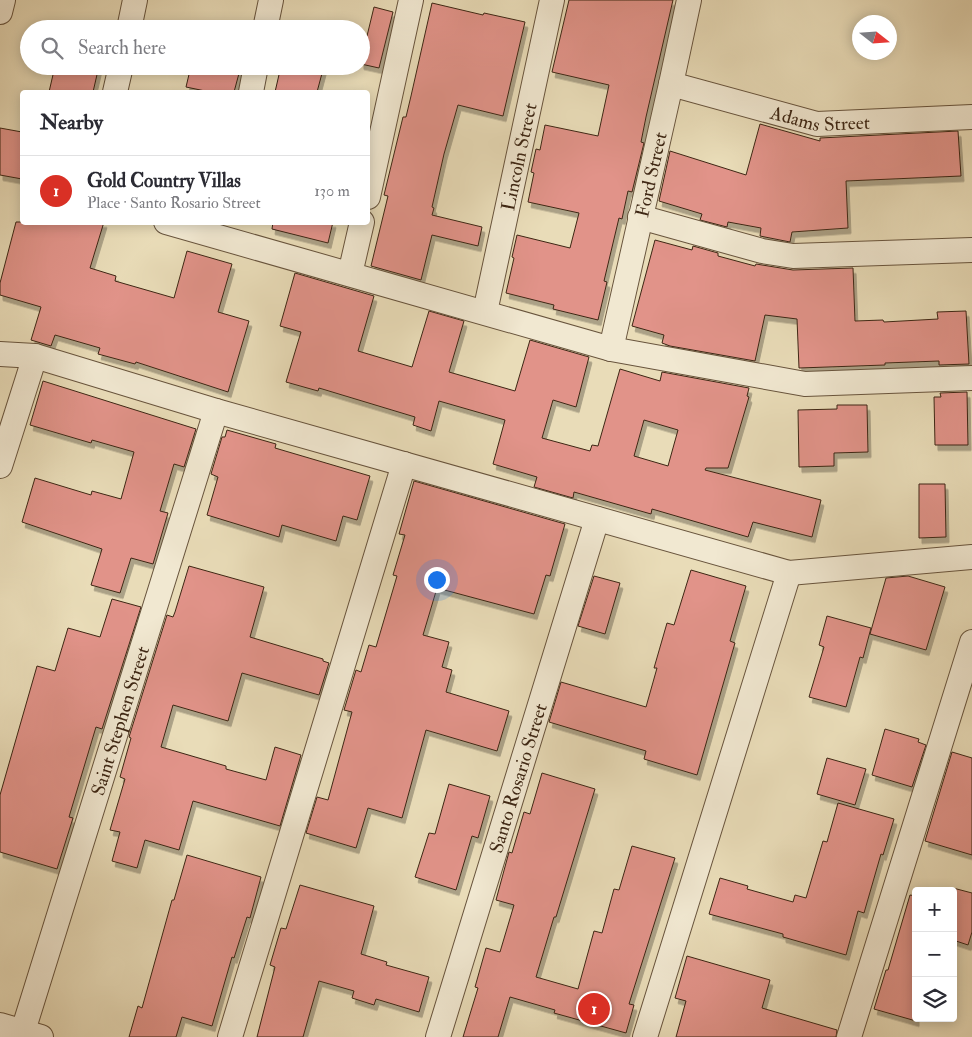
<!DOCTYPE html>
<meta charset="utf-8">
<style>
:root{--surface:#fff;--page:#f7f7f7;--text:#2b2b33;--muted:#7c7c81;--line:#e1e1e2;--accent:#d93025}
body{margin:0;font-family:"IM FELL Double Pica",serif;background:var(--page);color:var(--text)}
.controls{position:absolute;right:15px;bottom:15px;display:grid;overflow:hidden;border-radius:5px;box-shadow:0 2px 12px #0003}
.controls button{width:45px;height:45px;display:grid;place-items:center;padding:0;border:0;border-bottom:1px solid var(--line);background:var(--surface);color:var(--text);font:25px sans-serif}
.compass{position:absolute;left:852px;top:15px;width:45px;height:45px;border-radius:50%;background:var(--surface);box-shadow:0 2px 12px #0003;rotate:107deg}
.you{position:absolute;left:436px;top:579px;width:18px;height:18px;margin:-12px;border:4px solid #fff;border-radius:50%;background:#1a73e8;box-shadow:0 0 0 8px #1a73e833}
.badge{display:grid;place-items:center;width:32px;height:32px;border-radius:50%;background:var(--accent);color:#fff;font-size:16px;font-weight:700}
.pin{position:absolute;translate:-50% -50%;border:2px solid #fff;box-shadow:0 1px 5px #0006}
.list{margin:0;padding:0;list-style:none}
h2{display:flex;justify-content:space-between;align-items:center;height:65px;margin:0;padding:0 20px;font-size:21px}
h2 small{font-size:16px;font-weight:400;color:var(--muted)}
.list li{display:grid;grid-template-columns:32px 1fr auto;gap:15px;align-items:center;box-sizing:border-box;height:70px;padding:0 20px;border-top:1px solid var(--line)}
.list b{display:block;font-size:19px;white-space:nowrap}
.list p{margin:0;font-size:16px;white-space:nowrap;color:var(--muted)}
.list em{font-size:16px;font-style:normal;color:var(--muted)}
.icon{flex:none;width:28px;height:28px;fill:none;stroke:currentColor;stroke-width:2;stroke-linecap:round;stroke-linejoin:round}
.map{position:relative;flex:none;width:972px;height:1037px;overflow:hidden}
.search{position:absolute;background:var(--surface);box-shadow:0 2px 12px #0003;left:20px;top:20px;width:350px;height:55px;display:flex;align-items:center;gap:12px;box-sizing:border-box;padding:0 18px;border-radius:28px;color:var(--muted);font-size:19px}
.panel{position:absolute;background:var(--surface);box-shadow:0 2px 12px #0003;left:20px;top:90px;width:350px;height:135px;border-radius:5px}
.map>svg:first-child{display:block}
.building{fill:#e19389;stroke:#3d2614;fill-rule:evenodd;filter:url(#shadow)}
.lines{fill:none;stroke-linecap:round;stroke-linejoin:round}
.minor-casing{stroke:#68543d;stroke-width:26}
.minor{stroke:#f1e8d1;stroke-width:24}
.labels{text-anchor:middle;stroke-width:4;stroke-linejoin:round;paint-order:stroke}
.street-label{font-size:19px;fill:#3d2614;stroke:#f1e8d1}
</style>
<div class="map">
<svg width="972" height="1037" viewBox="0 0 972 1037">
<defs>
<filter id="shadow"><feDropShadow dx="3" dy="5.5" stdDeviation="0" flood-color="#0004"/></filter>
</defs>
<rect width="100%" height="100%" fill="#e9dcb8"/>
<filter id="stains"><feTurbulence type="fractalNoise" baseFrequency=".004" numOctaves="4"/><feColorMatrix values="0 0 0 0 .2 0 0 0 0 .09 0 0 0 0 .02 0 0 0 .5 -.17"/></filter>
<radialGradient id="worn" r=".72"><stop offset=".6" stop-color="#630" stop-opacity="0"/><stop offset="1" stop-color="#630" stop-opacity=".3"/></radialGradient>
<g class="building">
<polygon points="569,0 673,0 646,117 641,142 644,143 632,192 628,191 622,219 619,218 604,281 607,282 598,320 553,309 554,305 506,293 514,258 512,257 517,235 570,248 579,213 528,202 534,173 531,172 536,149 540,150 545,125 598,136 609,85 552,72"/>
<polygon points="432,3 483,15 484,13 525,22 503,116 458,105 444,154 432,207 434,208 432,215 482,227 478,246 432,235 421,280 371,266 388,196 384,195 403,117 406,117 411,96"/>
<polygon points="374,7 393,12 379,68 361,64 361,35 367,36"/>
<polygon points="55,66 99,66 93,92 49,92"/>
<polygon points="191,66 241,66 234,92 210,92 186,87"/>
<polygon points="281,66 324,66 317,92 275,92"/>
<polygon points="760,124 820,141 820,138 958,131 961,176 846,181 848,228 792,232 790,242 760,236 761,228 728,222 727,227 700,220 702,214 659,201 670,151 746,175"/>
<polygon points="0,128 22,132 22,179 0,175"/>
<polygon points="16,222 104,222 90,268 116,276 115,281 174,298 187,251 232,264 218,312 249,321 228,392 136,362 135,364 98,354 100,348 55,335 51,346 31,340 41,307 0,295 0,283"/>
<polygon points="273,222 333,222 328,243 272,229"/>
<polygon points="655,240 692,250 693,246 718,253 718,256 755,266 756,264 793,270 853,268 855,321 883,320 884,322 938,319 937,312 966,311 969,364 939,365 939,361 885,363 885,365 799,368 797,319 765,315 755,361 670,346 662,343 664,335 632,326"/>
<path d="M295,273L374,296L358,351L412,367L429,311L464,321L449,372L515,391L530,340L589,357L576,407L553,400L542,438L590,451L592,445L598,446L620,369L660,381L662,372L749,388L747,396L749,397L728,468H706L705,470L821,500L812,537L753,522L748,537L652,509L651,514L574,492L573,498L534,487L537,477L493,464L505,420L439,401L431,431L413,425L415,417L319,388L318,391L286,382L301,332L280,326ZM644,420L678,430L668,466L634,456Z"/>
<polygon points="43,381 196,429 184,467 174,464 160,511 168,513 153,564 131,558 120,593 91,585 102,549 22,522 35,478 91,495 92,491 121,499 134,452 92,440 91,443 30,425"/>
<polygon points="967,392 968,445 935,445 934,397 941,397 940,393"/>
<polygon points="837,405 867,405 868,452 834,453 834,466 799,467 798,410 837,409"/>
<polygon points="227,430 276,444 275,448 370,476 357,520 343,516 336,541 282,525 279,537 207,515 218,477 211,474 222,437 225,437"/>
<polygon points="414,481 565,524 550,576 546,575 534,614 437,588 423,635 449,642 442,667 452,670 446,692 509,711 497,751 426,730 402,818 368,808 356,848 306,833 317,797 328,800 352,712 344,710 356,670 361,672 369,645 376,647 397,576 393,575 405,535 399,534"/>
<polygon points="919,484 945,484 946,537 919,538"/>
<polygon points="189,566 264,587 250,637 323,659 323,661 329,663 319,695 242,673 228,721 173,705 161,747 226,766 226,769 266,780 275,747 301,755 280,826 193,801 179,850 145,840 137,868 112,861 120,832 110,830 125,779 120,777 131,738 129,737 167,615 173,617 175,612"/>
<polygon points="691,570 746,586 730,641 735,643 697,775 644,759 646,751 549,722 561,682 646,707 657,668 654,668 667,623 674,625"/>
<polygon points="594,576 620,583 605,634 578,626"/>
<polygon points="908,576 945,587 926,650 870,634 886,578"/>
<polygon points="112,599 141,607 102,729 96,727 69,817 73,818 57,869 0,852 0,795 37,666 55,671 68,628 100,637"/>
<polygon points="827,616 871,628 863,658 860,657 846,707 809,697 824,647 819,645"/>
<polygon points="885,729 919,739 918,742 926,745 912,787 872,775"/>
<polygon points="952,752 972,758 972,855 925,841"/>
<polygon points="827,758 866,769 855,805 817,794"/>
<polygon points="542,773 595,789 556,917 554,917 536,977 578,989 594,931 602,933 614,889 619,890 632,846 675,858 629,1004 634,1005 626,1033 554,1013 555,1010 510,997 498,1037 463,1037 478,988 475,987 486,948 500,952 514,905 496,900 509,852 512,853 524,812 530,814"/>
<polygon points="449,784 490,796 478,838 472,836 456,890 415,877 429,833 435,834"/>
<polygon points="838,803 894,819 883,855 881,854 864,913 858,911 846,955 783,937 783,934 709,914 720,878 748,886 747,889 793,902 795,895 806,898 823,841 827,842"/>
<polygon points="187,855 261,877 250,918 247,917 234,958 232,957 212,1026 182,1017 176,1037 129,1037 138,1006 142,1008 172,900 174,900"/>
<polygon points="300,885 374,906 361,954 387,962 386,965 429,977 419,1012 376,999 374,1005 352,998 354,991 319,981 303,1037 257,1037 275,967 270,965 281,928 286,929"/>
<polygon points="953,888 972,893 972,932 968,945 953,940"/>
<polygon points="910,895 916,896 916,1021 874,1009 886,970 888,970"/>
<polygon points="687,956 770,980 762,1008 837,1030 836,1037 676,1037 686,1001 675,998"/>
</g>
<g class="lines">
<g class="minor-casing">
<g id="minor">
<polyline points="0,12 3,0"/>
<polyline points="129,29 135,0"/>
<polyline points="265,29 271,0"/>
<path id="s1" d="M671,84L817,124L972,117"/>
<polyline points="115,92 121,66"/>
<polyline points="251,92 256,66"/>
<polyline points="368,197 411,0"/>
<polyline points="640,217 762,251 793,256 972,250"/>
<polyline points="166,222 611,349 805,384 972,378"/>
<polyline points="350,274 362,222"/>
<path id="s2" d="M485,312L552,0"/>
<path id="s3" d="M611,349L671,84L689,0"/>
<polyline points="0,354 35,356 216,411 789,573 972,557"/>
<polyline points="0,466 35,356"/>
<polyline points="0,1025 41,1037"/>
<path id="s4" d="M23,1031L216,411"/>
<polyline points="230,1037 404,464"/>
<path id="s5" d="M438,1037L597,519"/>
<polyline points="645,1037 789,573"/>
<polyline points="849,1037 972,642"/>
</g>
</g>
<use href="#minor" class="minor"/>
</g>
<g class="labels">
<g class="street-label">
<text dy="7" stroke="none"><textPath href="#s1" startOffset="154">Adams Street</textPath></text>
<text dy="7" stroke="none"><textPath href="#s2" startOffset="159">Lincoln Street</textPath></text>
<text dy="7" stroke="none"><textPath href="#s3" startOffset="179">Ford Street</textPath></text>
<text dy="7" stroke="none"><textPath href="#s4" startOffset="325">Saint Stephen Street</textPath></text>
<text dy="7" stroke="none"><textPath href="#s5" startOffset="271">Santo Rosario Street</textPath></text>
</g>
</g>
<rect width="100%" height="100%" filter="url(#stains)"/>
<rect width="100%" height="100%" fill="url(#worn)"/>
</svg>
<div class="controls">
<button>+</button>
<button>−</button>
<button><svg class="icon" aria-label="layers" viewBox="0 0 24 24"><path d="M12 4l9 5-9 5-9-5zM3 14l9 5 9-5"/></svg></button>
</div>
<svg class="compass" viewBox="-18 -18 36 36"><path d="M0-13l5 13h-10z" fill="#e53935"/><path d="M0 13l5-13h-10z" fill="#7c7c81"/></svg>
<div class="you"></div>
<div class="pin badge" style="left:594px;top:1009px">1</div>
<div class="search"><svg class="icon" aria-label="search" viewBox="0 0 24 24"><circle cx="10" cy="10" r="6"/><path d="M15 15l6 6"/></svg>Search here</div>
<section class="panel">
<h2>Nearby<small></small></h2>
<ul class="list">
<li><span class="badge">1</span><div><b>Gold Country Villas</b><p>Place · Santo Rosario Street</p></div><em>130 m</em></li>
</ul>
</section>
</div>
